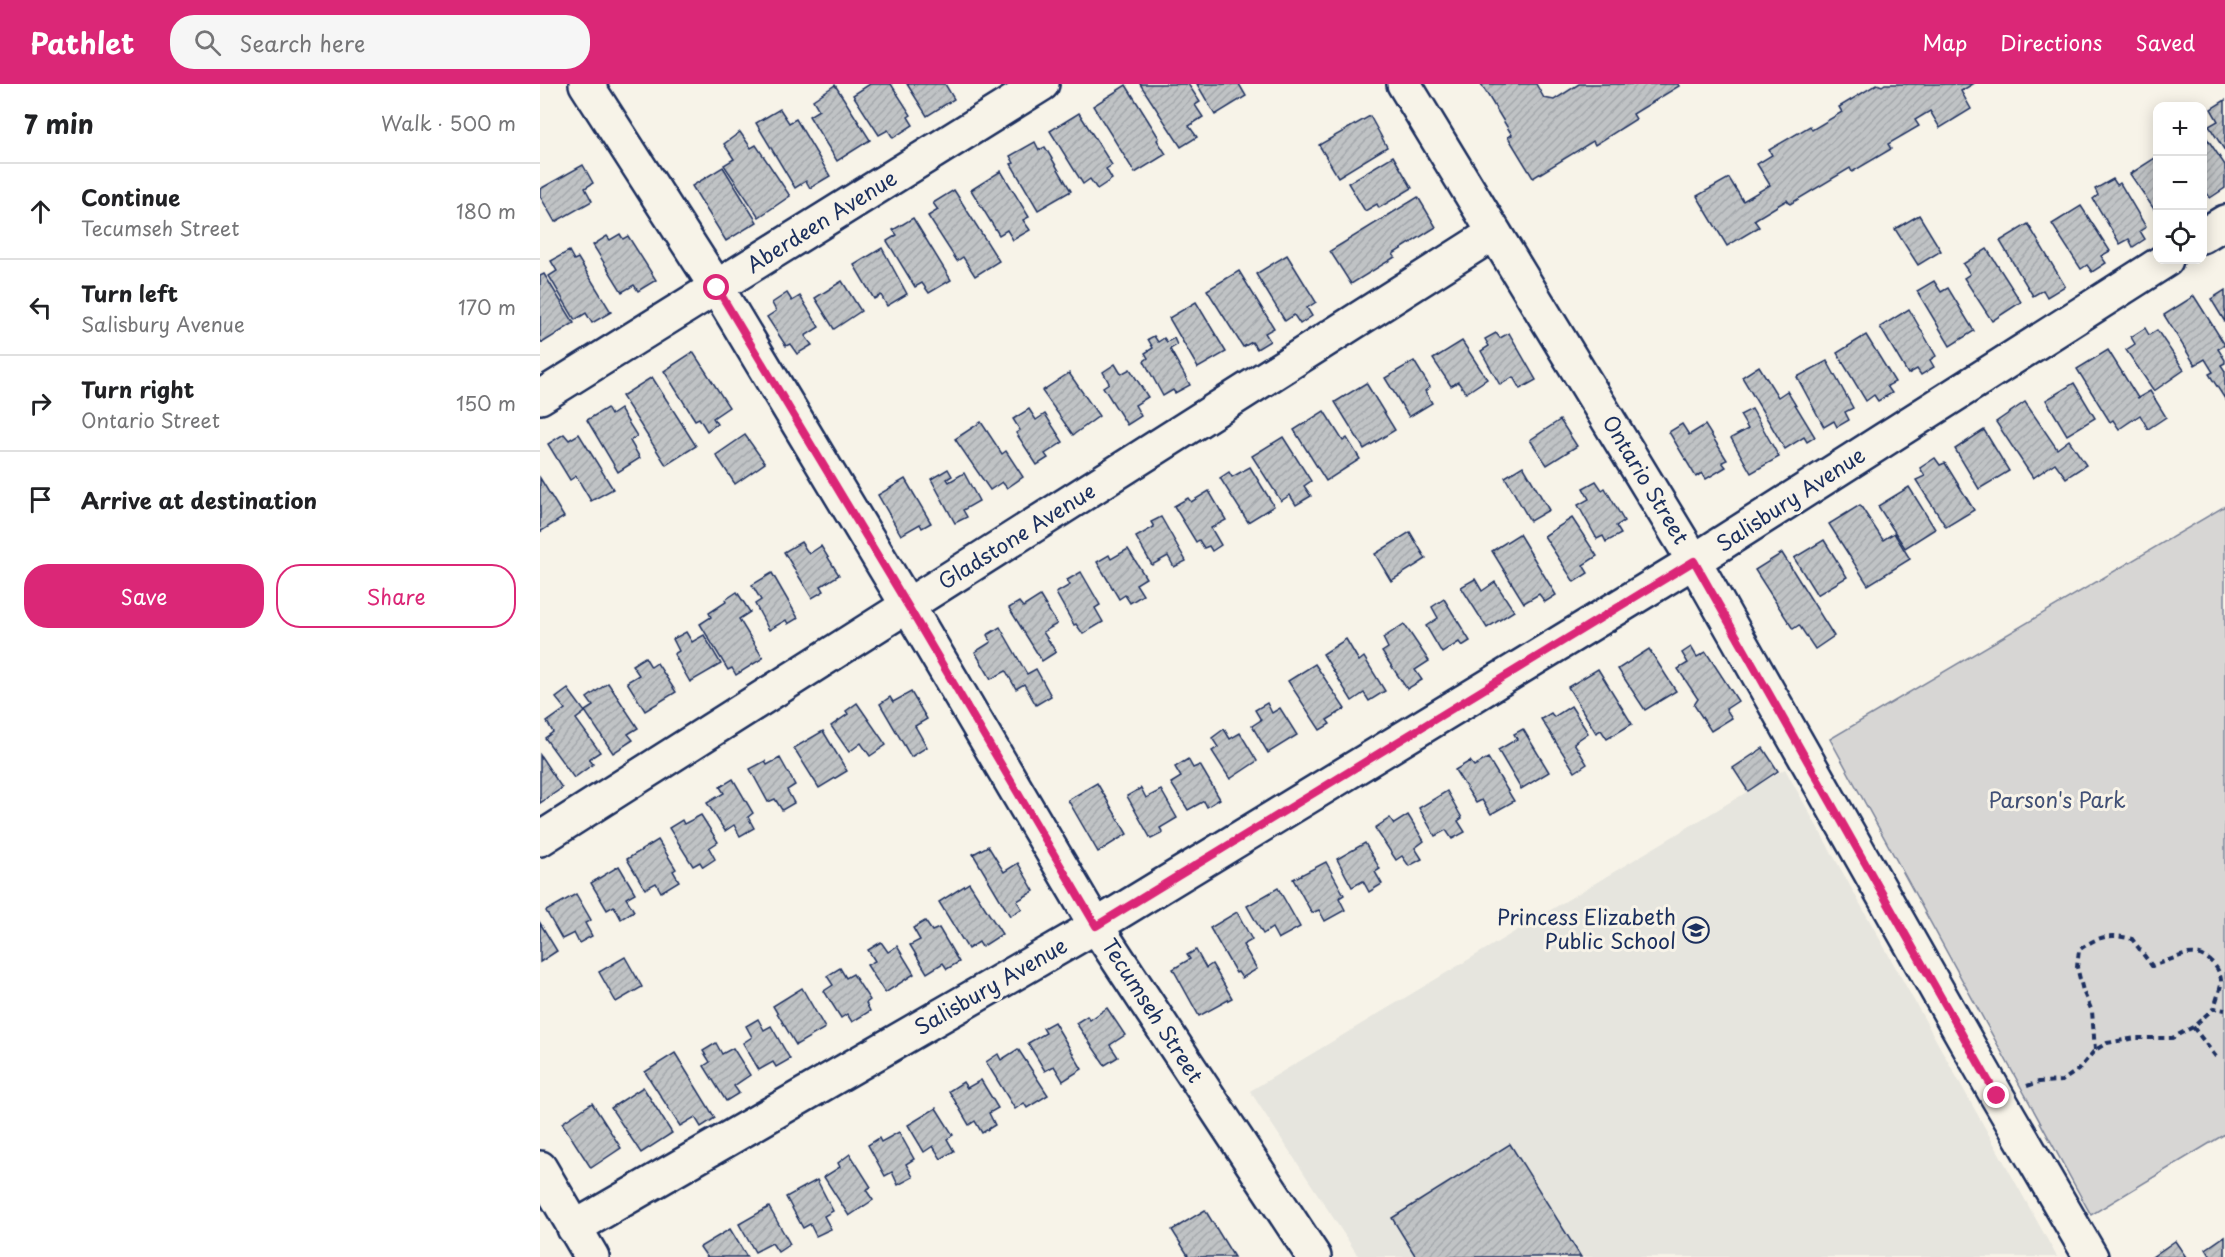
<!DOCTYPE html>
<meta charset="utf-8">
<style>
:root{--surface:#fff;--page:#f6f6f6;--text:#202124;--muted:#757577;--line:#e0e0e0;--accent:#db2777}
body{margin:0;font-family:"Playpen Sans",sans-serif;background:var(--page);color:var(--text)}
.controls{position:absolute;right:18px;top:18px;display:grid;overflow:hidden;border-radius:12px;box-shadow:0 3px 15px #0003}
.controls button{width:54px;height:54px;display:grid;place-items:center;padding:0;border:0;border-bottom:2px solid var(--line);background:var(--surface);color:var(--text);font:30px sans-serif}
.stop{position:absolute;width:18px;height:18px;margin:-14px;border:4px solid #db2777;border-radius:50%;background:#fff}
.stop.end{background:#db2777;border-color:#fff;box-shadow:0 2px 6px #0008}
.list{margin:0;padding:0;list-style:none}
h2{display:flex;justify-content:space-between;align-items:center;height:78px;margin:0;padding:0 24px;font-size:26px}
h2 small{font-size:20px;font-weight:400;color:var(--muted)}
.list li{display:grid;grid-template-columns:39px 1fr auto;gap:18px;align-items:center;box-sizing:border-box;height:96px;padding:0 24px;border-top:2px solid var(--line)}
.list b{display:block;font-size:22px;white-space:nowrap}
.list p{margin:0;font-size:20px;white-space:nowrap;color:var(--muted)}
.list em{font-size:20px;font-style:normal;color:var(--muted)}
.actions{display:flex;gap:12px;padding:18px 24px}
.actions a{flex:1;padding:14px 0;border:2px solid var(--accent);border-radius:24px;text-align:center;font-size:21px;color:var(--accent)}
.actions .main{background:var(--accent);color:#fff}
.icon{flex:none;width:33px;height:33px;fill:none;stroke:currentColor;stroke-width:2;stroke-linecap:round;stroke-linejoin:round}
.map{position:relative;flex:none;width:1685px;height:1173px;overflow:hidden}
header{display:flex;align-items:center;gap:36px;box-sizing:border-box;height:84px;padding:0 30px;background:var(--accent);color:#fff}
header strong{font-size:28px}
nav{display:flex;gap:33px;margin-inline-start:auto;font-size:21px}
.search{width:420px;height:54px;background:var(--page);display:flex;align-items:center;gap:15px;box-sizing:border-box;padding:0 21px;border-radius:24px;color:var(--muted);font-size:22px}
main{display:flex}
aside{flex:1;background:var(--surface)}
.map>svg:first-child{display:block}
.built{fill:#e6e5de}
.green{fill:#d7d6d4;stroke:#798299;stroke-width:1.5}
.building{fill:url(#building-hatch);stroke:#1b2f5e;stroke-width:1.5}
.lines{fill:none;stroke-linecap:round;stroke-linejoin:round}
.minor-casing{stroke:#1b2f5e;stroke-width:38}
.path{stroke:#1b2f5e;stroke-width:4;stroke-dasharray:6 4.5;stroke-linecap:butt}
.minor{stroke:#f7f3e8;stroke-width:33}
.route{stroke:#db2777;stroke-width:8}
.labels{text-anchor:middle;stroke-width:6;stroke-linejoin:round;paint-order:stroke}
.street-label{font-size:21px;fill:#1b2f5e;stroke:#f7f3e8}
.park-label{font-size:21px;fill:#415076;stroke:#f7f3e8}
.poi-label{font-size:21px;fill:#1b2f5e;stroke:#f7f3e8;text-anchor:end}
</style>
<header>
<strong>Pathlet</strong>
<div class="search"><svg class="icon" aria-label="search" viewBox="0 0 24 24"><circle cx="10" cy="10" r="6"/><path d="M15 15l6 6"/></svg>Search here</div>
<nav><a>Map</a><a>Directions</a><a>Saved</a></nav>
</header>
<main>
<aside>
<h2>7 min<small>Walk · 500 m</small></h2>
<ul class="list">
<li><svg class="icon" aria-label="ahead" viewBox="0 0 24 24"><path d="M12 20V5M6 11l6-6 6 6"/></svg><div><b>Continue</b><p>Tecumseh Street</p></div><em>180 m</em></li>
<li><svg class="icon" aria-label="left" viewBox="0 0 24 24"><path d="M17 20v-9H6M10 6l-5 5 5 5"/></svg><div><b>Turn left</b><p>Salisbury Avenue</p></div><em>170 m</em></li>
<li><svg class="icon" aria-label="right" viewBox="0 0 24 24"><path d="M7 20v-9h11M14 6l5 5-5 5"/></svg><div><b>Turn right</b><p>Ontario Street</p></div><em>150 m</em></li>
<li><svg class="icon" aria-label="arrive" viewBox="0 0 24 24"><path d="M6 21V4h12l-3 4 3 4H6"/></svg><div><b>Arrive at destination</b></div></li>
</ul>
<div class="actions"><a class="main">Save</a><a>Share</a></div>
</aside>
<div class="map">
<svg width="1685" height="1173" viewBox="0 0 1685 1173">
<defs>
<pattern id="building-hatch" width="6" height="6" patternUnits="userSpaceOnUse" patternTransform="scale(1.5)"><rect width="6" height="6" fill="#c0c3c5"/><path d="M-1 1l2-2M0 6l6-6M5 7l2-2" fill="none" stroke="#a4a8ac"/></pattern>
</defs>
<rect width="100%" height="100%" fill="#f7f3e8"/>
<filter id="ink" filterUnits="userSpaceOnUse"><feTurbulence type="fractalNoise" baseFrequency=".0167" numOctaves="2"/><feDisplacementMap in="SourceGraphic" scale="12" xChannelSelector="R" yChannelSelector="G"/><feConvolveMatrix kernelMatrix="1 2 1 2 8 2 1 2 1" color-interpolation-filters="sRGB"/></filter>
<g filter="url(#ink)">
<polygon class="built" points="1245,685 1517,1173 819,1173 710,1007"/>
<polygon class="green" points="1685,422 1685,1050 1551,1131 1290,655"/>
<g class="building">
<polygon points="330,0 351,0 371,31 368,33 373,41 353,54 348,46 339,51 313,11"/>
<polygon points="367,0 405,0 414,15 387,32"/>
<polygon points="600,0 648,0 660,18 655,21 663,33 649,42 657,53 641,63"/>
<polygon points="657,0 699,0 706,12 675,31"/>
<polygon points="941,0 996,0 1004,14 1014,16 1039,0 1138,0 1139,2 1093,30 1096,35 1055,61 1053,57 993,94 968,53 972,51"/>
<polygon points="1337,0 1342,2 1345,0 1433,0 1421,7 1431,25 1400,44 1390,27 1375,36 1379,42 1348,60 1351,65 1312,88 1310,84 1250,120 1247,116 1214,136 1219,143 1187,162 1157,112 1189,94 1203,117 1230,101 1217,80 1232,71 1229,66 1270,42 1272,46 1302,28 1299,23"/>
<polygon points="295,1 330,56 297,77 269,32 279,26 273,16"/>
<polygon points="586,1 619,54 617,56 626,70 595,89 553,22"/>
<polygon points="1685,16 1685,67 1669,42 1678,37 1671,25"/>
<polygon points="240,25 249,39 256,35 290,92 270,104 266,97 255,104 216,39"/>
<polygon points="539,29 572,81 566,85 572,95 557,105 550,95 543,100 510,47"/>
<polygon points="830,32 847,63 798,93 779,61"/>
<polygon points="1662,47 1685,81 1685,104 1670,114 1665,106 1662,108"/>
<polygon points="200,48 211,64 216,61 250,112 219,133 184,81 194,75 184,60"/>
<polygon points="495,58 499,66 505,63 531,107 498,126 471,80 474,79 470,72"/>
<polygon points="853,72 872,104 839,124 837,120 825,127 808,99"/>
<polygon points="1618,72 1618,131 1590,90"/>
<polygon points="43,81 53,99 45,104 52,117 15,138 0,112 0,105"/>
<polygon points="183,83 217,138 186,157 152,102"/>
<polygon points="461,87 489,133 483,136 490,146 473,156 467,146 459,151 431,106"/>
<polygon points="1573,95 1577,101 1580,99 1606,143 1600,147 1605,155 1593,163 1589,155 1580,160 1553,115 1558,111 1555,105"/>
<polygon points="414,106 459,177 435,192 423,173 417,177 388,132 398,126 393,119"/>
<polygon points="878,113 896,143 853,170 855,173 811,200 790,167"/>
<polygon points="1541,122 1570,167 1561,172 1566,179 1552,188 1547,181 1541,185 1512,140"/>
<polygon points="1379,131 1401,167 1378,181 1355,145"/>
<polygon points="373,134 411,196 389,209 382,199 375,203 347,157 357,151 353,146"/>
<polygon points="1488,140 1525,202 1507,213 1503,206 1493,212 1460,157"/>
<polygon points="80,150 83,155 88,152 116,196 98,207 94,201 82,208 53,161 67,152 70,156"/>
<polygon points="342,164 367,210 347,222 341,211 334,215 314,181"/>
<polygon points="1447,165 1481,218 1452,237 1424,194 1430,190 1423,180"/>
<polygon points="29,167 34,176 38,174 71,228 52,239 46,229 35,236 9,192 17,187 11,177"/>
<polygon points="747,171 776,218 767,224 772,232 760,240 754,231 745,237 716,190"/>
<polygon points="699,187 734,244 725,249 730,257 717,265 712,258 703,263 667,206"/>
<polygon points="4,190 34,239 2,259 0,256 0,192"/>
<polygon points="302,197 321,227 294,245 275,214"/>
<polygon points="1394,197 1401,208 1408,204 1434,247 1410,262 1377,207"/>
<polygon points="1685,206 1685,238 1671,215"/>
<polygon points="247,209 252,217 260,212 279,243 265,252 272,261 257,270 250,260 246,262 227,233 236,227 232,219"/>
<polygon points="1654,212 1685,261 1678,265 1685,276 1685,279 1681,281 1685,287 1685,315 1669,290 1673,288 1665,275 1655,281 1624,231"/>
<polygon points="656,218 686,268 658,284 629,234"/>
<polygon points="1369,225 1396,272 1390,276 1394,283 1381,291 1377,285 1368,290 1340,243"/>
<polygon points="1605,244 1609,251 1617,246 1644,286 1614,307 1586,266 1595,260 1591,253"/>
<polygon points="956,249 960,254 969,249 996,296 980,305 973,293 960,301 941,267 949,262 945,255"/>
<polygon points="1326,251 1355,298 1347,302 1352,309 1338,317 1334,311 1326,317 1297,269"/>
<polygon points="614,252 618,258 624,254 627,258 634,254 637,261 630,265 650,301 635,309 633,306 623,312 604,277 608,274 605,269 613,264 608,255"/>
<polygon points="922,257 947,295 926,309 918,298 911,302 893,275"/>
<polygon points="1568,266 1598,314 1610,307 1626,333 1608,345 1600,331 1579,345 1573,336 1570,338 1537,285"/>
<polygon points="153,268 189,323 173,334 177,340 167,347 159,334 155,336 124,287"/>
<polygon points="874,277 890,303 885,307 892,319 869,333 845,294"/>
<polygon points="1287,277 1313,324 1305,328 1309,336 1297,343 1294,337 1284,343 1257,293"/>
<polygon points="575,280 581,290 590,285 608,313 595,321 601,332 587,341 563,303 569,299 563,288"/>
<polygon points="1219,282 1238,313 1247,307 1275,353 1267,358 1264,353 1245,365 1202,293"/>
<polygon points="529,289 559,332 533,351 502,307"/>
<polygon points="112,293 156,362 126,381 82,312"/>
<polygon points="826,299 855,346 824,365 795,318"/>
<polygon points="1534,299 1555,334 1527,351 1506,316"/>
<polygon points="1485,318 1517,365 1529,356 1546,381 1526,394 1515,379 1493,394 1456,338"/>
<polygon points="67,324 71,331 80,325 97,352 90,357 100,374 78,388 47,336"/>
<polygon points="489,325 496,336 505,330 523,358 505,370 508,374 497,381 476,349 480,346 473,335"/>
<polygon points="1212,325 1239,373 1211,389 1191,354 1208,345 1200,331"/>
<polygon points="784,327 803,357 807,354 820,375 786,397 754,346"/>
<polygon points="1020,336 1037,362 1007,381 990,356"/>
<polygon points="441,338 462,370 466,367 483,393 467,404 462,398 450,406 415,355"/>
<polygon points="1142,340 1149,351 1165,341 1187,376 1182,378 1186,383 1166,395 1162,389 1156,393 1129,348"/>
<polygon points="1444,346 1469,387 1439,405 1415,365"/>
<polygon points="24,350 29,356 39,350 73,405 51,417 36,392 30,396 8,360"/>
<polygon points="205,351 225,379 195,400 176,371"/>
<polygon points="743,353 771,397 764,402 771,412 756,421 750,411 741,417 712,372"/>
<polygon points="1395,374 1400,381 1405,379 1434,426 1406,443 1376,396 1385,392 1380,384"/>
<polygon points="983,382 1009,426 990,437 965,393"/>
<polygon points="710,383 734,422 708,438 680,394 689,388 692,393"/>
<polygon points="408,385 412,392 407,395 409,398 424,389 439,417 423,426 427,433 415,439 391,395"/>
<polygon points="0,394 24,433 0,448"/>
<polygon points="365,395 391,439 382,444 380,440 361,451 338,411"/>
<polygon points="1056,397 1062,406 1065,404 1084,437 1076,442 1081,450 1066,458 1063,452 1057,455 1038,421 1049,415 1043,404"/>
<polygon points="1369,403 1395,445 1365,464 1338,422"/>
<polygon points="669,407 686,436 671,444 681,461 672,467 669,462 664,464 659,456 656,458 634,422 648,414 651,418"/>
<polygon points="1320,421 1343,456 1354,449 1370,475 1328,501 1289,440"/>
<polygon points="621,433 646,477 634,483 628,472 612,481 596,453 614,443 611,438"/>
<polygon points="1032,434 1057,472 1043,481 1048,489 1034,498 1004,452"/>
<polygon points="870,448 886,475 851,497 835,470"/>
<polygon points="979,450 1016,511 1005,518 999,510 984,519 952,467"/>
<polygon points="1284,456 1307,493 1277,511 1254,474"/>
<polygon points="261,458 269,470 281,462 299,491 281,502 284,507 272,514 244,468"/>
<polygon points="588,465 606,494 596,500 603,511 590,519 585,511 579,515 557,478 569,471 571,475"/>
<polygon points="1242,469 1294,552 1275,565 1259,541 1253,545 1215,486"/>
<polygon points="541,488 560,521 555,524 563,538 543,550 536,540 534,541 516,509 530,501 527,496"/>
<polygon points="232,489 258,534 248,540 246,536 229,546 215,520 221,516 212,501"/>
<polygon points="935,495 942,507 955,498 974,527 947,544 921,503"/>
<polygon points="197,508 210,528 199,535 223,574 196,591 192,584 188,586 160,540 171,533 169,529 186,518 185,516"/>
<polygon points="500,512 517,540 503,548 516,568 502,577 469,524 479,518 483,523"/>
<polygon points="904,515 930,557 922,562 919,558 902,569 886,542 898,534 892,523"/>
<polygon points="864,540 889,577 875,586 882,596 867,605 842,568 848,564 843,554"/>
<polygon points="460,543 487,590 496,585 511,612 496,621 484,600 476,605 466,587 451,595 435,568 451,558 447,551"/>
<polygon points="146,548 152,558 164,551 181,580 150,598 134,570 139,567 133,555"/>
<polygon points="806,555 819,577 824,573 845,607 829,617 824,609 812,617 783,570"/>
<polygon points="1151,563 1157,573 1166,568 1198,617 1186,625 1192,634 1171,647 1154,621 1158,615 1138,585 1148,579 1142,569"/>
<polygon points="1109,565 1136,607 1105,626 1078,585"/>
<polygon points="105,573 111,583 117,579 136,608 105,627 87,598 99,591 92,581"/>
<polygon points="775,580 805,625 787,636 790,640 780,646 748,597"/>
<polygon points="1058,585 1092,640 1067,655 1061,646 1056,649 1028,603"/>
<polygon points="68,599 98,644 88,650 93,656 73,669 45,627 53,622 47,614"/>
<polygon points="28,605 45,628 36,635 60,668 49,675 53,680 34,694 5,654 13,648 7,638 25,625 16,614"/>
<polygon points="371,608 387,635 375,642 387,663 371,673 340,620 350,613 353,618"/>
<polygon points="317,619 346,661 330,672 321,659 309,668 291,642 308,630 306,627"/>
<polygon points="727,619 732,629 740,624 757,651 728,669 712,642 721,636 715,626"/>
<polygon points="1031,622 1048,649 1034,659 1047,680 1035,688 1001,635 1011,629 1014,633"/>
<polygon points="684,645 690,655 700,649 717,677 690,695 672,667 678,663 672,654"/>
<polygon points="983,645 1009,688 981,705 958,666 977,655 974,650"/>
<polygon points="283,647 307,687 279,704 254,664"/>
<polygon points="1223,664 1238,687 1208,707 1193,684"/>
<polygon points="0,671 22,704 0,719"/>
<polygon points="240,674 255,701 247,706 254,719 242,726 235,715 228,718 210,685 225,677 227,681"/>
<polygon points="948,674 974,717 951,730 942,716 936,719 915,686 930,677 934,682"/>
<polygon points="648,675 653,684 660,681 680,715 667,723 664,717 648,726 631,699 641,693 635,683"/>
<polygon points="193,695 213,729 208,733 214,744 200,752 194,741 185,747 167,719 184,709 180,703"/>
<polygon points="557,699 587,750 558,768 528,716"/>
<polygon points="601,704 606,714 621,706 637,734 620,744 623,749 611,755 587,712"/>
<polygon points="907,707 922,734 918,737 925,748 912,755 906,746 895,752 879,724"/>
<polygon points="161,731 178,758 169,764 175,775 163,783 160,778 153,782 129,744 142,736 144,740"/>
<polygon points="868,731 884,757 875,764 882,775 869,782 862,772 856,776 835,744 850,734 854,740"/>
<polygon points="118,756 136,785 133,787 139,797 121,808 116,799 105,805 87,775"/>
<polygon points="825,759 840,785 835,788 842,800 829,808 823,797 812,803 797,775"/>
<polygon points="448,762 464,788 478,779 494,807 477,817 482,825 470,832 433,770"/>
<polygon points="786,778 804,811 799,814 805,826 785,837 779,826 772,829 753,795"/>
<polygon points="79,782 95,809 86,814 94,827 81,835 74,822 67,826 51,799"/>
<polygon points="429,799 462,850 442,863 439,858 428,865 399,818"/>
<polygon points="738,804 760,843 738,855 732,844 723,850 707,822"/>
<polygon points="36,810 51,836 45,839 52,852 39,859 34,849 22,855 6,827"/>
<polygon points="697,828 712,856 703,861 717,885 702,894 698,888 696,889 670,844"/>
<polygon points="385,837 392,847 399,844 419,878 407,885 403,879 387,889 370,861 380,856 373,844"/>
<polygon points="0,839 17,867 0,878"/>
<polygon points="341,858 348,868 357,862 374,890 345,909 327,881 335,877 328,866"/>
<polygon points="656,866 666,884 672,880 692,914 659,932 633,885 650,875 647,871"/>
<polygon points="85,873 102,903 76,918 59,888"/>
<polygon points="300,884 306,894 313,890 330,916 326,919 330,927 312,938 307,930 301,934 284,907 293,901 287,892"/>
<polygon points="262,904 285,944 256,961 233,922"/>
<polygon points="567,924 585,951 570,961 578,973 565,981 536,939 547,932 550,936"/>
<polygon points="218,935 224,946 231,942 250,975 236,983 233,978 219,986 203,959 212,953 206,942"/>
<polygon points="514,938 542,985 523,997 514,982 505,987 488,959 506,949 503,944"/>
<polygon points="176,959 182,970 193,964 210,991 194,1002 199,1009 186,1017 164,982 170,978 163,967"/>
<polygon points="478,965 508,1011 487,1024 484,1019 475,1025 446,978 458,970 461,976"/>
<polygon points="135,969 175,1034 161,1043 155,1033 140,1042 105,988"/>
<polygon points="441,996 458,1024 449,1029 455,1041 442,1049 435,1037 429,1041 409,1007 423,998 427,1004"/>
<polygon points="103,1003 132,1049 101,1069 71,1024"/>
<polygon points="52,1019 81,1064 51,1084 22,1039"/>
<polygon points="396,1024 413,1051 407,1055 414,1067 401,1075 393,1062 384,1068 368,1041"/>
<polygon points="359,1048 374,1075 366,1080 373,1093 358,1101 352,1088 345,1092 328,1061 339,1054 341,1058"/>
<polygon points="970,1060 1041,1173 876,1173 852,1134"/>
<polygon points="310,1070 331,1103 326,1106 333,1116 309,1132 284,1093 300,1083 298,1079"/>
<polygon points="277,1096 293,1127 284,1132 291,1145 276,1152 270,1140 263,1144 246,1113"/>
<polygon points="229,1123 250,1160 238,1168 232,1159 215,1168 199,1140"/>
<polygon points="665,1126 694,1173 649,1173 632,1146"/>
<polygon points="190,1145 207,1173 167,1173 160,1163"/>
<polygon points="1685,1152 1685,1173 1671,1173 1666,1165"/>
<polygon points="1635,1157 1646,1173 1612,1173"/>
</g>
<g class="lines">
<g class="minor-casing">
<g id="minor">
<polyline points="46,0 177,204 368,522 556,842 774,1173"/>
<polyline points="864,0 1154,477 1457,1012 1551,1173"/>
<polyline points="1662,152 1685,138"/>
<polyline points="0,313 502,0"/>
<polyline points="0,755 954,149"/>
<polyline points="0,1084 52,1173"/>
<polyline points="34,1144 556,842 1154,477 1626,176"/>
</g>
</g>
<g class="path">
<polyline points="1653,943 1677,974"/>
<path d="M1555,966L1552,927L1543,907L1537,883L1539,866C1558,852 1570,849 1592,855L1612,882C1624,878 1636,873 1648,870C1665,867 1683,884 1681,901C1679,909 1676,917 1674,924"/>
<polyline points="1487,1002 1499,998 1522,997 1538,986 1555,966 1567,959 1596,954 1632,954 1653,943 1674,924 1685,926"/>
</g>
<use href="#minor" class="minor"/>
</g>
</g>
<g class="lines" filter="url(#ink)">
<polyline class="route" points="177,204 368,522 556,842 1154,477 1457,1012"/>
</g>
<defs>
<g id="school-ring" transform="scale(1.35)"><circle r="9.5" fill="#f7f3e8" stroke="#1b2f5e" stroke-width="1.5"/><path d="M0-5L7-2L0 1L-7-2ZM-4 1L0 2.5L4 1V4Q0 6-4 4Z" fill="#1b2f5e"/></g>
</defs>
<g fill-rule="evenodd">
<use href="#school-ring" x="1156" y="846"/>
</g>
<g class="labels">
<g class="street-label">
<text transform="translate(282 138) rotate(-32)" y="7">Aberdeen Avenue</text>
<text transform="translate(1105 396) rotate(59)" y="7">Ontario Street</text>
<text transform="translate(1251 416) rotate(-33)" y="7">Salisbury Avenue</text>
<text transform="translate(477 453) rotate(-32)" y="7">Gladstone Avenue</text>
<text transform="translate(451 903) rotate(-30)" y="7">Salisbury Avenue</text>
<text transform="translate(612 927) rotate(57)" y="7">Tecumseh Street</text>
</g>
<g class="park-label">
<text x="1517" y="724">Parson's Park</text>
</g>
<g class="poi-label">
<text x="1136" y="841">Princess Elizabeth<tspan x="1136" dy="24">Public School</tspan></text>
</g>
</g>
</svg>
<div class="controls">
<button>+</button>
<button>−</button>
<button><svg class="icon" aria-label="locate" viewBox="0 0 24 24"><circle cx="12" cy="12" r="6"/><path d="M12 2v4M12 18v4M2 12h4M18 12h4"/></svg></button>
</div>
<div class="stop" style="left:177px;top:204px"></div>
<div class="stop end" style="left:1457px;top:1012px"></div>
</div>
</main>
